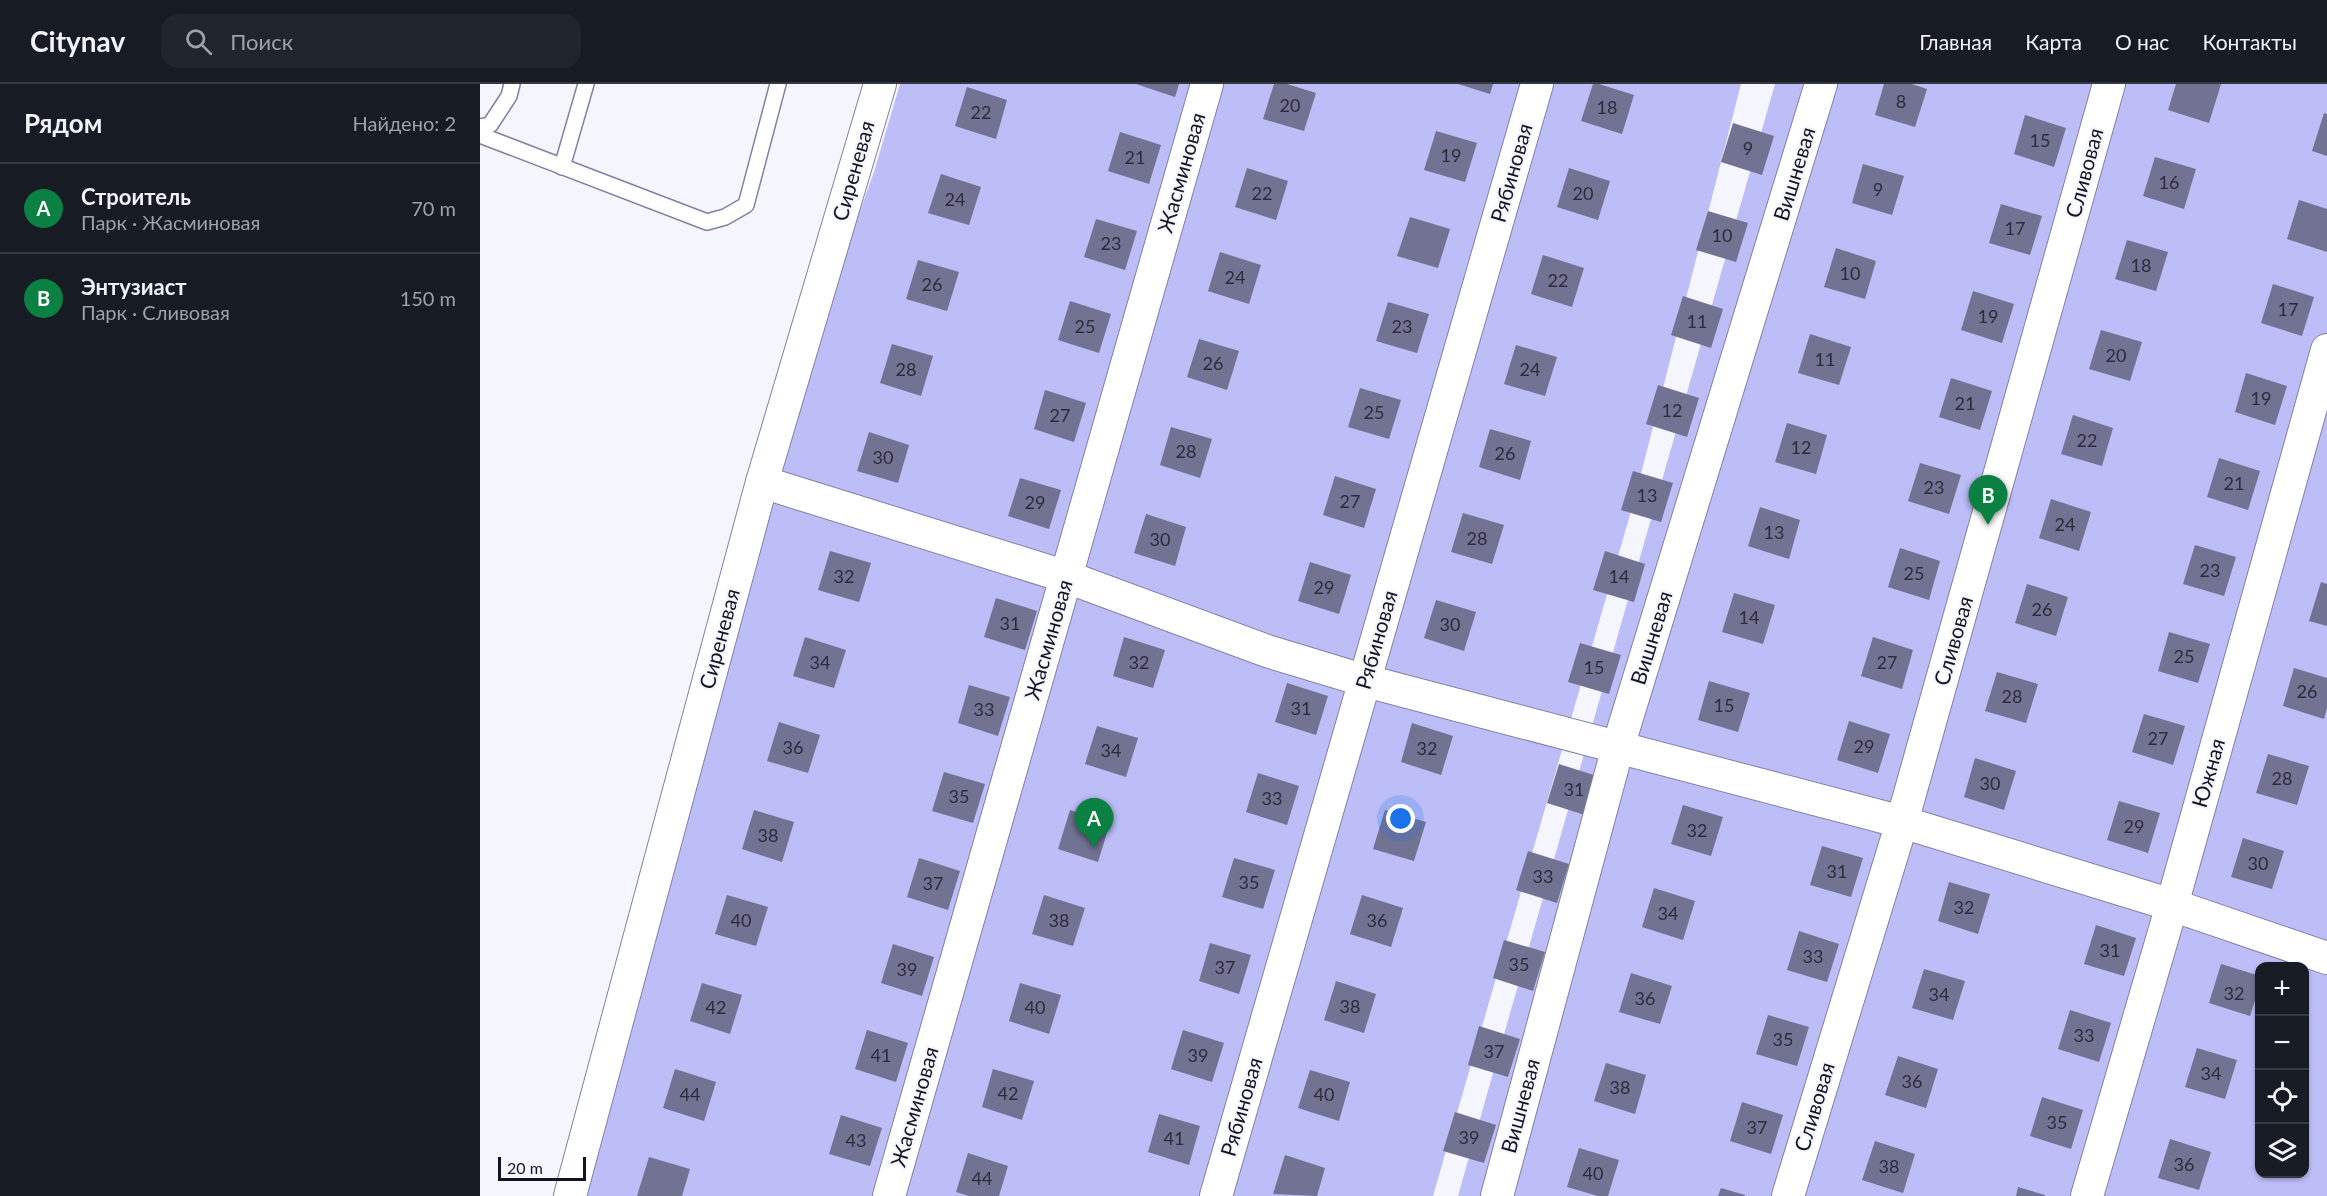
<!DOCTYPE html>
<html lang="ru">
<meta charset="utf-8">
<style>
:root{--surface:#171b24;--page:#20242c;--text:#f1f3f6;--muted:#9ea1a6;--line:#363941;--accent:#0b8043}
body{margin:0;font-family:Lato,sans-serif;background:var(--page);color:var(--text)}
.controls{position:absolute;right:18px;bottom:18px;display:grid;overflow:hidden;border-radius:12px;box-shadow:0 2px 4px #0004}
.controls button{width:54px;height:54px;display:grid;place-items:center;padding:0;border:0;border-bottom:2px solid var(--line);background:var(--surface);color:var(--text);font:30px sans-serif}
.scale{position:absolute;left:18px;bottom:15px;width:88px;box-sizing:border-box;padding-left:6px;border:3px solid #141420;border-top:0;font-size:16px;line-height:21px;white-space:nowrap;color:#141420;-webkit-text-stroke:4px #f5f5fd;paint-order:stroke}
.you{position:absolute;left:921px;top:735px;width:21px;height:21px;margin:-15px;border:4px solid #fff;border-radius:50%;background:#1a73e8;box-shadow:0 0 0 9px #1a73e833}
.badge{display:grid;place-items:center;width:39px;height:39px;border-radius:50%;background:var(--accent);color:#fff;font-size:20px;font-weight:700}
.pin{position:absolute;translate:-50% -50px;filter:drop-shadow(0 2px 3px #0008)}
.pin::after{content:'';position:absolute;top:32px;width:21px;height:18px;background:inherit;clip-path:polygon(0 0,100% 0,50% 100%)}
.list{margin:0;padding:0;list-style:none}
h2{display:flex;justify-content:space-between;align-items:center;height:78px;margin:0;padding:0 24px;font-size:26px}
h2 small{font-size:20px;font-weight:400;color:var(--muted)}
.list li{display:grid;grid-template-columns:39px 1fr auto;gap:18px;align-items:center;box-sizing:border-box;height:90px;padding:0 24px;border-top:2px solid var(--line)}
.list b{display:block;font-size:22px;white-space:nowrap}
.list p{margin:0;font-size:20px;white-space:nowrap;color:var(--muted)}
.list em{font-size:20px;font-style:normal;color:var(--muted)}
.icon{flex:none;width:33px;height:33px;fill:none;stroke:currentColor;stroke-width:2;stroke-linecap:round;stroke-linejoin:round}
.map{position:relative;flex:none;width:1847px;height:1112px;overflow:hidden}
header{display:flex;align-items:center;gap:36px;box-sizing:border-box;height:84px;padding:0 30px;background:var(--surface);border-bottom:2px solid var(--line)}
header strong{font-size:28px}
nav{display:flex;gap:33px;margin-inline-start:auto;font-size:21px}
.search{width:420px;height:54px;background:var(--page);display:flex;align-items:center;gap:15px;box-sizing:border-box;padding:0 21px;border-radius:18px;color:var(--muted);font-size:22px}
main{display:flex}
aside{flex:1;background:var(--surface)}
.map>svg:first-child{display:block}
.green{fill:#bdbdf7;fill-rule:evenodd}
.building{fill:#727292}
.lines{fill:none;stroke-linecap:round;stroke-linejoin:round}
.service-casing{stroke:#8182a3;stroke-width:18}
.minor-casing{stroke:#8182a3;stroke-width:34}
.service{stroke:#fff;stroke-width:15}
.minor{stroke:#fff;stroke-width:32}
.labels{text-anchor:middle;stroke-width:4.5;stroke-linejoin:round;paint-order:stroke}
.number-label{font-size:18px;fill:#2c2c3c}
.street-label{font-size:21px;fill:#141420;stroke:#f5f5fd}
</style>
<header>
<strong>Citynav</strong>
<div class="search"><svg class="icon" aria-label="search" viewBox="0 0 24 24"><circle cx="10" cy="10" r="6"/><path d="M15 15l6 6"/></svg>Поиск</div>
<nav><a>Главная</a><a>Карта</a><a>О нас</a><a>Контакты</a></nav>
</header>
<main>
<aside>
<h2>Рядом<small>Найдено: 2</small></h2>
<ul class="list">
<li><span class="badge">A</span><div><b>Строитель</b><p>Парк · Жасминовая</p></div><em>70 m</em></li>
<li><span class="badge">B</span><div><b>Энтузиаст</b><p>Парк · Сливовая</p></div><em>150 m</em></li>
</ul>
</aside>
<div class="map">
<svg width="1847" height="1112" viewBox="0 0 1847 1112">
<rect width="100%" height="100%" fill="#f5f5fd"/>
<g class="green">
<polygon points="420,0 1261,0 1154,417 953,1112 73,1112 282,398 394,88"/>
<path d="M1295,0H1847V1112H978ZM1780,882H1824V1090H1780Z"/>
</g>
<g class="building">
<polygon points="656,0 699,0 695,13"/>
<polygon points="794,0 807,0 836,9 824,47 783,35"/>
<polygon points="978,0 1013,0 1010,10"/>
<polygon points="1113,0 1119,0 1154,11 1142,50 1101,37"/>
<polygon points="1404,0 1432,0 1447,5 1435,43 1395,31"/>
<polygon points="1696,0 1741,0 1729,39 1688,26"/>
<polygon points="487,3 527,16 516,55 475,42"/>
<polygon points="1844,29 1847,30 1847,72 1832,67"/>
<polygon points="1545,31 1586,44 1574,83 1534,70"/>
<polygon points="1253,39 1294,52 1282,91 1241,78"/>
<polygon points="956,47 997,59 985,98 944,86"/>
<polygon points="640,48 681,61 669,100 628,87"/>
<polygon points="1675,73 1716,85 1704,125 1663,112"/>
<polygon points="1383,80 1424,92 1412,131 1372,119"/>
<polygon points="767,84 808,97 796,136 755,123"/>
<polygon points="1089,84 1130,97 1118,136 1077,123"/>
<polygon points="461,90 501,103 489,141 448,129"/>
<polygon points="1819,116 1847,125 1847,168 1807,155"/>
<polygon points="1521,120 1562,132 1550,171 1509,159"/>
<polygon points="1228,127 1268,139 1256,178 1216,166"/>
<polygon points="930,133 970,145 958,184 917,172"/>
<polygon points="616,135 657,147 645,186 604,173"/>
<polygon points="1647,156 1688,168 1676,207 1635,195"/>
<polygon points="1356,164 1396,177 1385,215 1344,203"/>
<polygon points="740,168 781,181 769,220 728,207"/>
<polygon points="1063,171 1104,184 1092,223 1051,210"/>
<polygon points="438,176 479,188 467,227 426,215"/>
<polygon points="1793,200 1834,213 1822,252 1781,239"/>
<polygon points="1493,207 1534,220 1522,259 1481,246"/>
<polygon points="1203,212 1243,225 1231,264 1191,251"/>
<polygon points="590,217 631,230 619,269 578,256"/>
<polygon points="908,218 949,230 937,269 896,257"/>
<polygon points="1621,246 1662,258 1650,297 1609,285"/>
<polygon points="1330,250 1371,263 1359,301 1318,289"/>
<polygon points="719,255 759,267 747,306 707,293"/>
<polygon points="412,260 453,272 441,312 400,299"/>
<polygon points="1036,261 1077,273 1065,312 1024,300"/>
<polygon points="1766,289 1807,302 1795,341 1755,328"/>
<polygon points="1471,294 1512,307 1500,346 1459,333"/>
<polygon points="1178,301 1219,314 1207,353 1166,340"/>
<polygon points="880,304 921,316 909,355 868,343"/>
<polygon points="565,306 606,319 594,358 554,345"/>
<polygon points="1593,331 1633,344 1622,382 1581,370"/>
<polygon points="1307,339 1347,351 1336,390 1295,378"/>
<polygon points="691,343 732,355 720,394 680,381"/>
<polygon points="1010,345 1051,357 1040,396 999,383"/>
<polygon points="389,348 429,361 418,399 377,387"/>
<polygon points="1739,374 1780,387 1768,426 1727,413"/>
<polygon points="1440,379 1481,391 1469,430 1428,417"/>
<polygon points="1153,387 1193,399 1181,438 1141,426"/>
<polygon points="855,392 896,405 884,444 843,431"/>
<polygon points="540,394 581,406 569,445 528,432"/>
<polygon points="1571,415 1611,428 1599,467 1559,454"/>
<polygon points="1280,423 1320,436 1309,475 1268,462"/>
<polygon points="983,429 1024,441 1012,480 971,468"/>
<polygon points="666,430 706,443 695,482 654,469"/>
<polygon points="1715,461 1756,473 1744,512 1703,500"/>
<polygon points="1420,464 1460,477 1449,516 1408,503"/>
<polygon points="350,467 391,479 379,518 338,506"/>
<polygon points="1125,467 1165,480 1154,518 1113,506"/>
<polygon points="830,478 871,491 859,530 818,517"/>
<polygon points="1841,498 1847,500 1847,542 1829,537"/>
<polygon points="1547,500 1588,513 1576,552 1535,539"/>
<polygon points="1254,509 1295,521 1283,560 1242,548"/>
<polygon points="516,514 557,527 545,566 504,553"/>
<polygon points="956,516 996,528 984,567 944,554"/>
<polygon points="1689,548 1730,560 1718,599 1678,587"/>
<polygon points="325,553 366,566 354,604 313,592"/>
<polygon points="644,553 685,566 673,604 633,592"/>
<polygon points="1393,553 1433,566 1422,605 1381,592"/>
<polygon points="1100,559 1141,571 1129,610 1088,598"/>
<polygon points="1814,584 1847,594 1847,624 1844,635 1803,622"/>
<polygon points="1517,588 1558,600 1546,639 1505,627"/>
<polygon points="1229,597 1270,609 1258,648 1218,636"/>
<polygon points="807,599 848,612 836,651 795,638"/>
<polygon points="489,601 530,613 518,652 478,639"/>
<polygon points="1664,630 1705,642 1693,681 1652,668"/>
<polygon points="1369,637 1410,650 1398,689 1357,676"/>
<polygon points="299,638 340,651 328,689 287,677"/>
<polygon points="932,639 973,652 961,691 921,678"/>
<polygon points="617,642 658,654 646,693 605,680"/>
<polygon points="1788,670 1829,682 1817,721 1776,709"/>
<polygon points="1495,674 1536,687 1524,726 1484,713"/>
<polygon points="1079,680 1120,693 1108,732 1067,719"/>
<polygon points="464,688 505,700 493,739 452,727"/>
<polygon points="778,689 819,702 807,741 766,728"/>
<polygon points="1639,717 1680,729 1668,769 1627,756"/>
<polygon points="1203,721 1243,733 1231,772 1191,760"/>
<polygon points="274,726 314,738 302,778 262,765"/>
<polygon points="590,726 630,739 618,778 578,765"/>
<polygon points="905,726 946,738 934,777 893,765"/>
<polygon points="1763,754 1804,767 1792,805 1751,793"/>
<polygon points="1342,762 1383,774 1371,813 1330,801"/>
<polygon points="1048,767 1089,780 1077,819 1036,806"/>
<polygon points="439,774 480,787 468,826 427,813"/>
<polygon points="754,774 795,786 783,825 742,813"/>
<polygon points="1469,798 1510,810 1498,850 1458,837"/>
<polygon points="1174,804 1215,817 1203,856 1162,843"/>
<polygon points="247,811 288,823 276,862 235,850"/>
<polygon points="564,811 605,824 593,862 552,850"/>
<polygon points="882,811 923,824 911,863 870,850"/>
<polygon points="1616,841 1656,854 1644,892 1604,880"/>
<polygon points="1319,847 1359,860 1347,898 1307,886"/>
<polygon points="1024,856 1065,868 1053,907 1013,894"/>
<polygon points="730,859 771,871 759,910 719,897"/>
<polygon points="413,860 454,873 442,912 401,899"/>
<polygon points="1741,880 1780,892 1780,901 1770,932 1729,919"/>
<polygon points="1444,885 1485,897 1473,936 1432,924"/>
<polygon points="1151,889 1192,902 1180,940 1139,928"/>
<polygon points="856,897 896,910 884,949 844,936"/>
<polygon points="222,899 262,911 250,950 210,937"/>
<polygon points="540,899 581,911 569,950 529,937"/>
<polygon points="1590,926 1631,939 1619,978 1578,965"/>
<polygon points="1288,931 1329,943 1317,982 1276,970"/>
<polygon points="999,942 1040,955 1028,993 988,981"/>
<polygon points="387,946 428,959 416,998 375,985"/>
<polygon points="703,946 744,959 732,998 691,985"/>
<polygon points="1717,964 1757,976 1745,1015 1705,1003"/>
<polygon points="1418,972 1458,985 1446,1024 1405,1011"/>
<polygon points="1126,979 1166,991 1155,1030 1114,1017"/>
<polygon points="195,985 236,998 224,1037 183,1024"/>
<polygon points="513,985 554,997 542,1036 502,1023"/>
<polygon points="830,986 870,998 859,1037 818,1024"/>
<polygon points="1562,1013 1603,1026 1591,1065 1550,1052"/>
<polygon points="1262,1018 1303,1031 1291,1070 1250,1057"/>
<polygon points="975,1028 1016,1041 1004,1079 963,1067"/>
<polygon points="679,1030 720,1042 709,1081 668,1068"/>
<polygon points="361,1031 402,1044 390,1082 349,1070"/>
<polygon points="1690,1055 1731,1068 1719,1106 1678,1094"/>
<polygon points="1395,1057 1435,1070 1423,1109 1382,1096"/>
<polygon points="1099,1064 1139,1076 1128,1112 1118,1112 1087,1103"/>
<polygon points="488,1069 528,1082 519,1112 489,1112 476,1108"/>
<polygon points="805,1071 845,1084 837,1112 793,1110"/>
<polygon points="169,1073 210,1085 202,1112 157,1112"/>
<polygon points="1538,1103 1565,1111 1565,1112 1536,1112"/>
<polygon points="1241,1104 1265,1111 1265,1112 1238,1112"/>
</g>
<g class="lines">
<g class="service-casing">
<g id="service">
<polyline points="0,43 10,41 29,12 32,0"/>
<polyline points="0,51 227,138 245,133 266,121 298,0"/>
<polyline points="82,83 106,0"/>
</g>
</g>
<g class="minor-casing">
<g id="minor">
<polyline points="282,398 587,493 787,567 886,597 1422,738 1692,821 1847,874"/>
<polyline points="90,1112 282,398 400,0"/>
<polyline points="409,1112 727,0"/>
<polyline points="736,1112 1057,0"/>
<polyline points="1017,1112 1138,663 1341,0"/>
<polyline points="1308,1112 1422,738 1629,0"/>
<polyline points="1607,1112 1692,821 1847,266"/>
</g>
</g>
<use href="#service" class="service"/>
<use href="#minor" class="minor"/>
</g>
<g class="labels">
<g class="number-label">
<text x="1421" y="24">8</text>
<text x="810" y="28">20</text>
<text x="1127" y="30">18</text>
<text x="501" y="35">22</text>
<text x="1560" y="63">15</text>
<text x="1268" y="71">9</text>
<text x="971" y="78">19</text>
<text x="655" y="80">21</text>
<text x="1689" y="105">16</text>
<text x="1398" y="112">9</text>
<text x="782" y="116">22</text>
<text x="1103" y="116">20</text>
<text x="475" y="122">24</text>
<text x="1535" y="151">17</text>
<text x="1242" y="158">10</text>
<text x="631" y="166">23</text>
<text x="1661" y="188">18</text>
<text x="1370" y="196">10</text>
<text x="755" y="200">24</text>
<text x="1078" y="203">22</text>
<text x="452" y="207">26</text>
<text x="1808" y="232">17</text>
<text x="1508" y="239">19</text>
<text x="1217" y="244">11</text>
<text x="605" y="249">25</text>
<text x="922" y="249">23</text>
<text x="1636" y="278">20</text>
<text x="1345" y="282">11</text>
<text x="733" y="286">26</text>
<text x="426" y="292">28</text>
<text x="1050" y="292">24</text>
<text x="1781" y="321">19</text>
<text x="1485" y="326">21</text>
<text x="1192" y="333">12</text>
<text x="894" y="335">25</text>
<text x="580" y="338">27</text>
<text x="1607" y="363">22</text>
<text x="1321" y="370">12</text>
<text x="706" y="374">28</text>
<text x="1025" y="376">26</text>
<text x="403" y="380">30</text>
<text x="1754" y="406">21</text>
<text x="1454" y="410">23</text>
<text x="1167" y="418">13</text>
<text x="870" y="424">27</text>
<text x="555" y="425">29</text>
<text x="1585" y="447">24</text>
<text x="1294" y="455">13</text>
<text x="997" y="461">28</text>
<text x="680" y="462">30</text>
<text x="1730" y="493">23</text>
<text x="1434" y="496">25</text>
<text x="364" y="499">32</text>
<text x="1139" y="499">14</text>
<text x="844" y="510">29</text>
<text x="1562" y="532">26</text>
<text x="1269" y="540">14</text>
<text x="530" y="546">31</text>
<text x="970" y="547">30</text>
<text x="1704" y="579">25</text>
<text x="340" y="585">34</text>
<text x="659" y="585">32</text>
<text x="1407" y="585">27</text>
<text x="1114" y="590">15</text>
<text x="1827" y="614">26</text>
<text x="1532" y="619">28</text>
<text x="1244" y="628">15</text>
<text x="821" y="631">31</text>
<text x="504" y="632">33</text>
<text x="1678" y="661">27</text>
<text x="1384" y="669">29</text>
<text x="313" y="670">36</text>
<text x="947" y="671">32</text>
<text x="631" y="673">34</text>
<text x="1802" y="701">28</text>
<text x="1510" y="706">30</text>
<text x="1094" y="712">31</text>
<text x="479" y="719">35</text>
<text x="792" y="721">33</text>
<text x="1654" y="749">29</text>
<text x="1217" y="753">32</text>
<text x="288" y="758">38</text>
<text x="1778" y="786">30</text>
<text x="1357" y="794">31</text>
<text x="1063" y="799">33</text>
<text x="769" y="805">35</text>
<text x="453" y="806">37</text>
<text x="1484" y="830">32</text>
<text x="1188" y="836">34</text>
<text x="261" y="843">40</text>
<text x="579" y="843">38</text>
<text x="897" y="843">36</text>
<text x="1630" y="873">31</text>
<text x="1333" y="879">33</text>
<text x="1039" y="887">35</text>
<text x="745" y="890">37</text>
<text x="427" y="892">39</text>
<text x="1754" y="916">32</text>
<text x="1459" y="917">34</text>
<text x="1165" y="921">36</text>
<text x="870" y="929">38</text>
<text x="236" y="930">42</text>
<text x="555" y="930">40</text>
<text x="1604" y="958">33</text>
<text x="1303" y="962">35</text>
<text x="1014" y="974">37</text>
<text x="401" y="978">41</text>
<text x="718" y="978">39</text>
<text x="1731" y="996">34</text>
<text x="1432" y="1004">36</text>
<text x="1140" y="1010">38</text>
<text x="528" y="1016">42</text>
<text x="210" y="1017">44</text>
<text x="844" y="1017">40</text>
<text x="1577" y="1045">35</text>
<text x="1277" y="1050">37</text>
<text x="989" y="1060">39</text>
<text x="694" y="1061">41</text>
<text x="376" y="1063">43</text>
<text x="1704" y="1087">36</text>
<text x="1409" y="1089">38</text>
<text x="1113" y="1096">40</text>
<text x="502" y="1101">44</text>
</g>
<g class="street-label">
<text transform="translate(374 87) rotate(-74)" y="7">Сиреневая</text>
<text transform="translate(702 89) rotate(-74)" y="7">Жасминовая</text>
<text transform="translate(1032 89) rotate(-74)" y="7">Рябиновая</text>
<text transform="translate(1605 89) rotate(-75)" y="7">Сливовая</text>
<text transform="translate(1315 90) rotate(-73)" y="7">Вишневая</text>
<text transform="translate(1172 554) rotate(-73)" y="7">Вишневая</text>
<text transform="translate(240 555) rotate(-75)" y="7">Сиреневая</text>
<text transform="translate(569 556) rotate(-74)" y="7">Жасминовая</text>
<text transform="translate(897 556) rotate(-74)" y="7">Рябиновая</text>
<text transform="translate(1474 557) rotate(-74)" y="7">Сливовая</text>
<text transform="translate(1729 689) rotate(-74)" y="7">Южная</text>
<text transform="translate(1041 1022) rotate(-75)" y="7">Вишневая</text>
<text transform="translate(435 1023) rotate(-74)" y="7">Жасминовая</text>
<text transform="translate(762 1023) rotate(-74)" y="7">Рябиновая</text>
<text transform="translate(1335 1023) rotate(-73)" y="7">Сливовая</text>
</g>
</g>
</svg>
<div class="controls">
<button>+</button>
<button>−</button>
<button><svg class="icon" aria-label="locate" viewBox="0 0 24 24"><circle cx="12" cy="12" r="6"/><path d="M12 2v4M12 18v4M2 12h4M18 12h4"/></svg></button>
<button><svg class="icon" aria-label="layers" viewBox="0 0 24 24"><path d="M12 4l9 5-9 5-9-5zM3 14l9 5 9-5"/></svg></button>
</div>
<div class="scale">20 m</div>
<div class="you"></div>
<div class="pin badge" style="left:614px;top:764px">A</div>
<div class="pin badge" style="left:1508px;top:441px">B</div>
</div>
</main>
